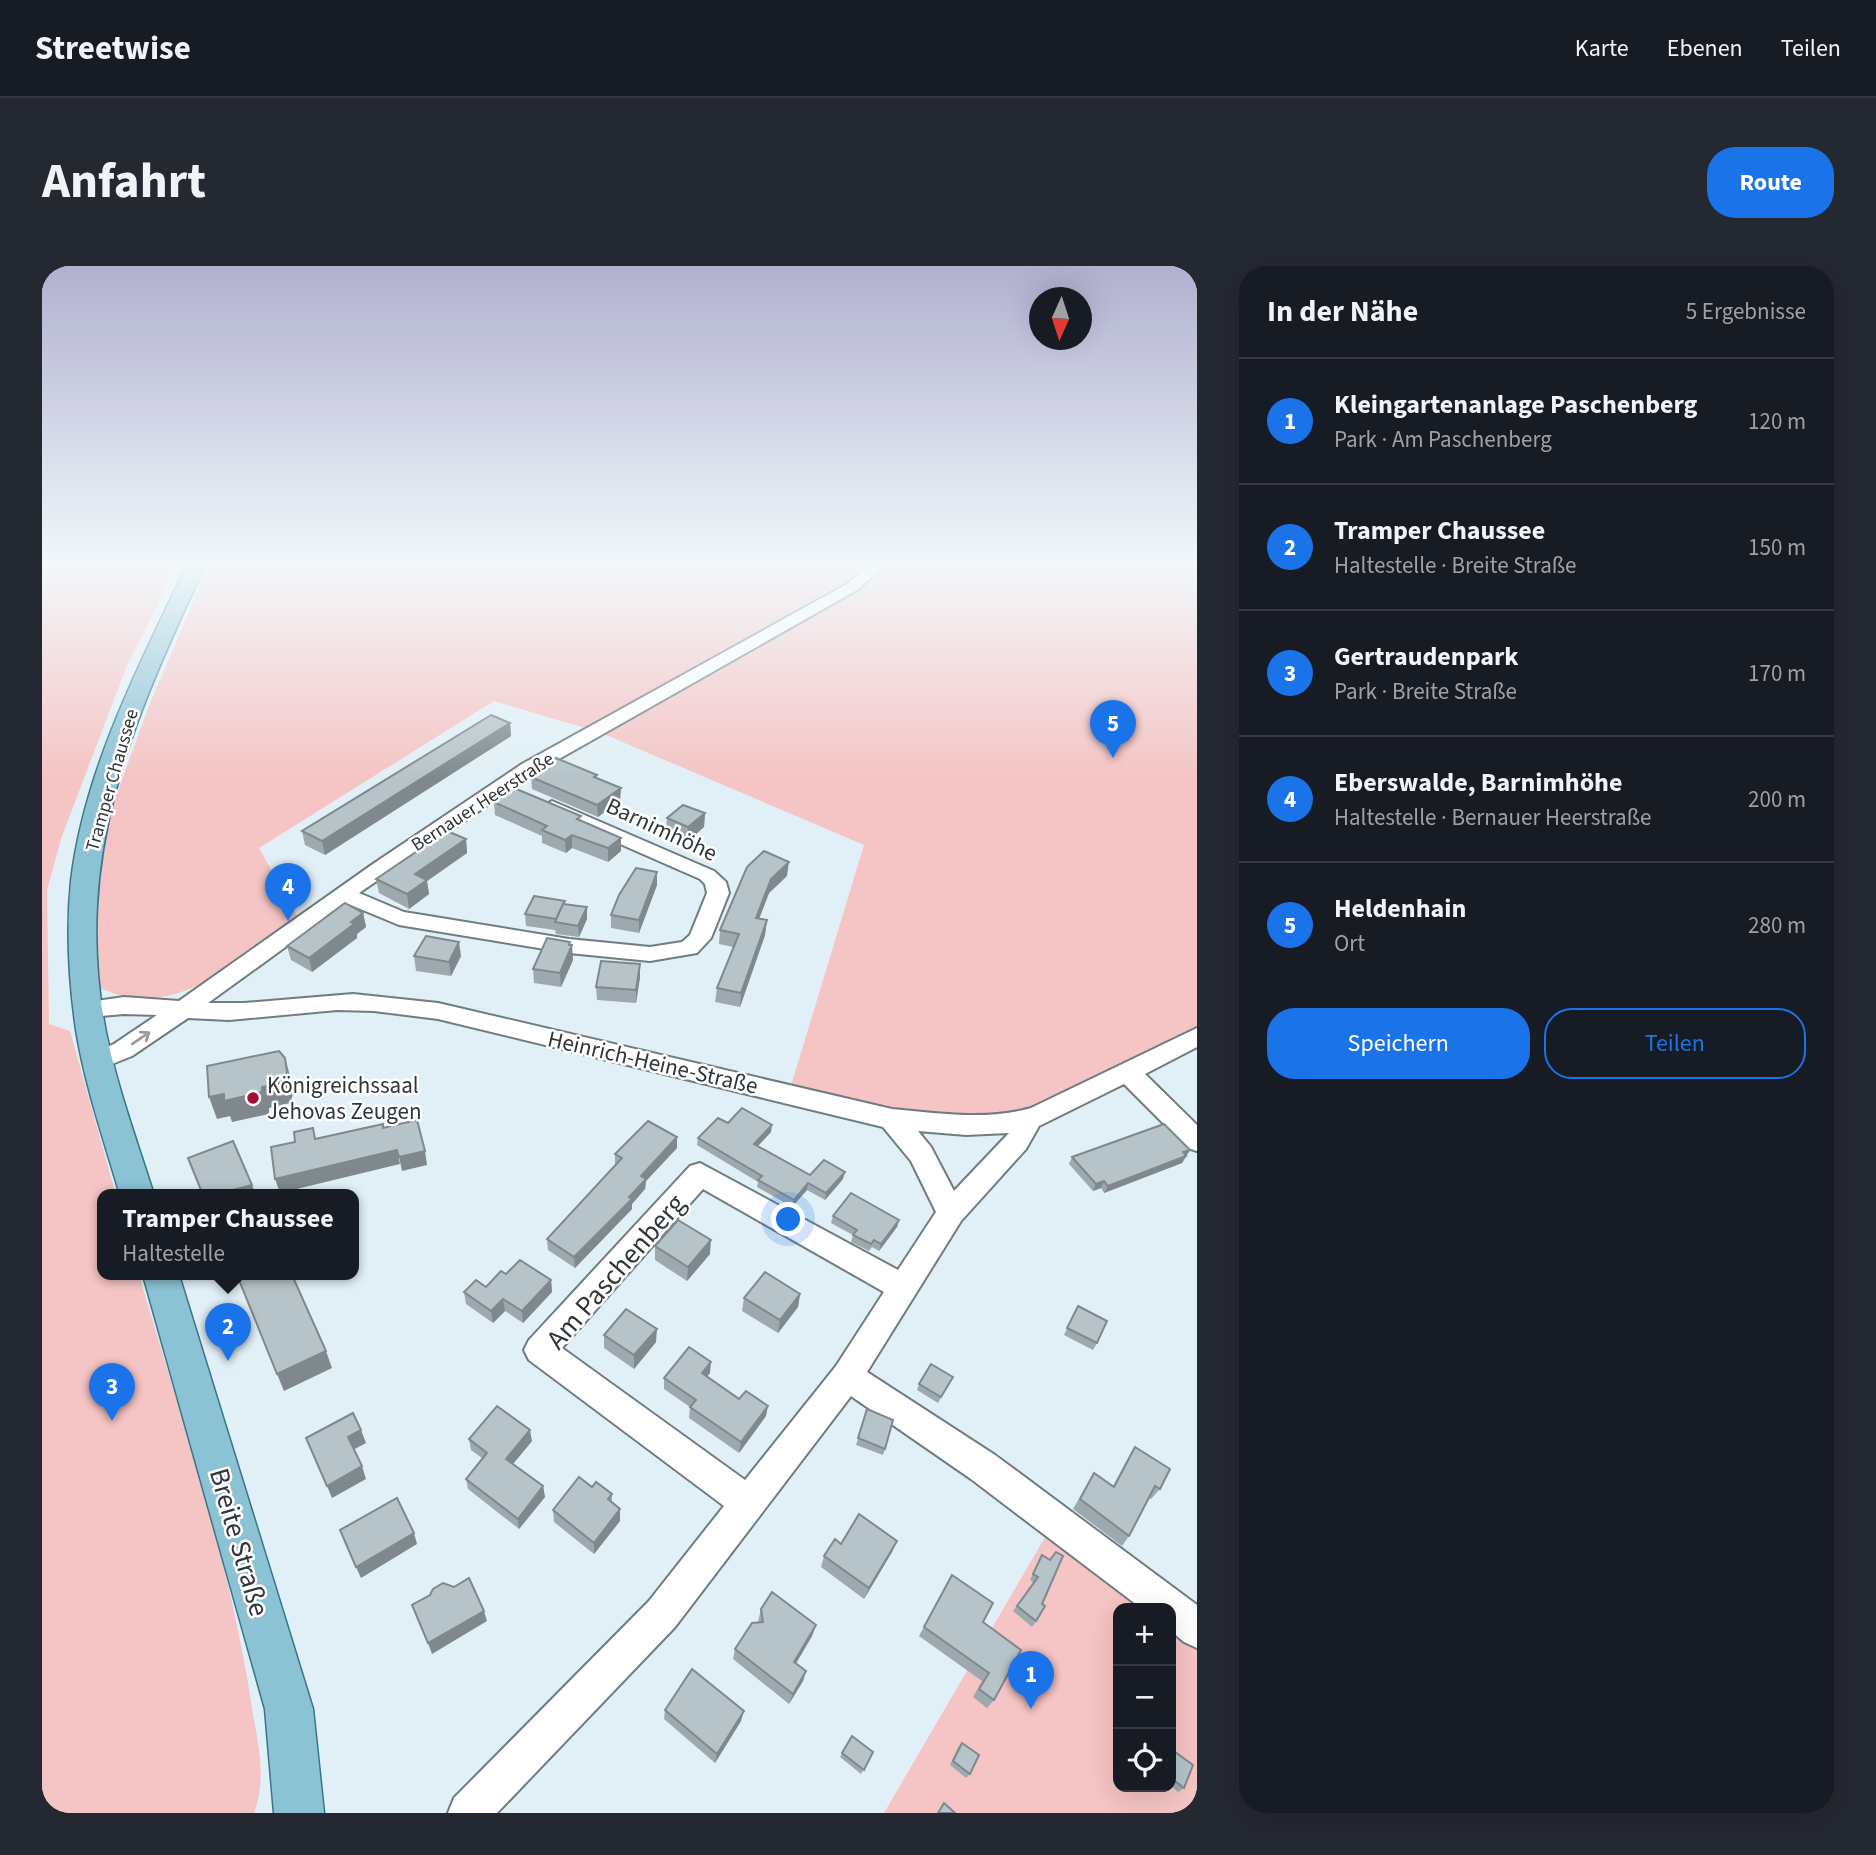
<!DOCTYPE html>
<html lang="de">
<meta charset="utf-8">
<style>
:root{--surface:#171b24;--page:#242831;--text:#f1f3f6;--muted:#9ea1a6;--line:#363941;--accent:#1a73e8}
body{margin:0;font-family:"Source Sans 3",sans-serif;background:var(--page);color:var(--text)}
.controls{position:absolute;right:21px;bottom:21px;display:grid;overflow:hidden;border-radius:14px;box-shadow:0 7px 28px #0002}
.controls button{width:63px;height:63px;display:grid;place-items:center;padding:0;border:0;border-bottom:2px solid var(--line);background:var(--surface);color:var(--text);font:35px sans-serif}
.compass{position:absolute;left:987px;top:21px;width:63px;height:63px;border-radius:50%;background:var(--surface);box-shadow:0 7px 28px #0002;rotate:183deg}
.you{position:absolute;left:747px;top:954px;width:24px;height:24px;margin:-18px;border:5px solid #fff;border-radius:50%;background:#1a73e8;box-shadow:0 0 0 10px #1a73e833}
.badge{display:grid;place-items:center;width:46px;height:46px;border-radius:50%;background:var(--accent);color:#fff;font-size:23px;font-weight:700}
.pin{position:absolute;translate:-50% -58px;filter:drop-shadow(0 2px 4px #0008)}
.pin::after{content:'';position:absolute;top:37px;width:24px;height:21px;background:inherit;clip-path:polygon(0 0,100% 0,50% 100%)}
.popup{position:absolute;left:55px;top:923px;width:262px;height:91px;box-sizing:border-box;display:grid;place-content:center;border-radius:14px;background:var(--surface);filter:drop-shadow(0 2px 5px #0005);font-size:23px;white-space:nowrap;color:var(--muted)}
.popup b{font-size:26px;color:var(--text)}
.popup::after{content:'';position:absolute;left:50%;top:100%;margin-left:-14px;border:14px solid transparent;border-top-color:var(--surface)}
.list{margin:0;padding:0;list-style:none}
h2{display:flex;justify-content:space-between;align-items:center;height:91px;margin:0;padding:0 28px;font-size:30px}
h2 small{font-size:23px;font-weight:400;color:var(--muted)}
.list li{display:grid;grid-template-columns:46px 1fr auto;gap:21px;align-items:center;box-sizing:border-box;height:126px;padding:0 28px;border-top:2px solid var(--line)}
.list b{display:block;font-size:26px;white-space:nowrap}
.list p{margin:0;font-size:23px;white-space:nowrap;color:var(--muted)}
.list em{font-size:23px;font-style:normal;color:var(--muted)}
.actions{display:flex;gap:14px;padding:21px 28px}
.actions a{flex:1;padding:16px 0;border:2px solid var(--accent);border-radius:28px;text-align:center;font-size:24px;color:var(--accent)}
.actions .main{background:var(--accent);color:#fff}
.icon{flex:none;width:38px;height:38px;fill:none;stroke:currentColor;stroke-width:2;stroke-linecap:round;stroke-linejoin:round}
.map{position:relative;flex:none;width:1155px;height:1547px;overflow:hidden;border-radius:28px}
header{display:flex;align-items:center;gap:42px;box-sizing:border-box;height:98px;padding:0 35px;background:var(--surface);border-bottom:2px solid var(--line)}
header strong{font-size:33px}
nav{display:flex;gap:38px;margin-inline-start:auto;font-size:24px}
.intro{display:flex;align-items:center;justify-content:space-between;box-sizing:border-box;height:168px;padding:0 42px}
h1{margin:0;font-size:49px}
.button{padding:18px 32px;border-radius:28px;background:var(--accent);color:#fff;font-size:24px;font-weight:700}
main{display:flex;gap:42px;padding:0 42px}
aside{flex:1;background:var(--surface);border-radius:28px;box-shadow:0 7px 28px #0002}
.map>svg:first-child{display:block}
.green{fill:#f5c4c4}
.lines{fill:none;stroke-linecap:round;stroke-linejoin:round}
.minor-casing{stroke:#6f7c82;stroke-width:4}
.major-casing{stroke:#39768b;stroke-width:3}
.minor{fill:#fff;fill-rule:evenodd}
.major{fill:#8bc2d4;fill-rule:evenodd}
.wall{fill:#9da9ae}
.shaded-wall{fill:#7f898d}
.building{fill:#b6c4ca;stroke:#7f898d;stroke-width:2}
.oneway{stroke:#989a9c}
.poi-dot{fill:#a70d31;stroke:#fff;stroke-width:2.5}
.labels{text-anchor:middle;stroke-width:5;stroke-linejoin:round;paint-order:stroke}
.far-street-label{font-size:19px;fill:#303538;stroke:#fff}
.street-label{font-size:23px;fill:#303538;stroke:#fff}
.poi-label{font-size:23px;fill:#303538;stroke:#fff;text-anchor:start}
.near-street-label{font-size:28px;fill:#303538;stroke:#fff}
</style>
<header>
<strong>Streetwise</strong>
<nav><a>Karte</a><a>Ebenen</a><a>Teilen</a></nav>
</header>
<div class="intro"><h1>Anfahrt</h1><a class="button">Route</a></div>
<main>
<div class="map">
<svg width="1155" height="1547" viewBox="0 0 1155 1547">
<rect width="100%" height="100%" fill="#e1f0f6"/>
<g class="green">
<path d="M0,297H136L84,402L19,573L5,624L7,758L28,765L74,929H60V1009H97C139,1152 188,1294 210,1442C216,1477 225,1513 212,1547H0Z"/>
<path d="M168,297H825L804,315L543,462L452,435L217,582L256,652C195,694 136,757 58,722L48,683L61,566L106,442Z"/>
<polygon points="845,297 1155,297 1155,760 982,848 905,852 841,844 748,823 822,579 557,466 817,323"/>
<polygon points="1009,1261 1097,1318 1127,1342 1076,1342 1076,1521 1129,1521 1129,1344 1155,1366 1155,1547 842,1547"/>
</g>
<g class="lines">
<g class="minor-casing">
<path id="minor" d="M830,297H846L815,324L494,506L317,627L362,646L527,673L608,681L640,676L648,669L665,627L663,618L658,613L503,545L500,541L510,535L672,605L684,616L687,627L669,672L655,687L608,695L527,687L357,659L304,637L166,737H202L311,728L396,737L850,843C896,847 944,855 989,842L1155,762V781L1103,808L1155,859V885L1146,882L1082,818L997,860L984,883L919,955L825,1106L953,1189L1155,1339V1382L1142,1376L1129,1365V1342H1099L929,1213L809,1130L633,1361L455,1547H406L412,1532L607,1335L682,1240L487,1094L482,1084L487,1074L648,900L658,897L856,1004L894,946L869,895L841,861L396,753L332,745L295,744L187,754L146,752L90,790L55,804L46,801L43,795L46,789L72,778L115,749L82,748L48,751L40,749L36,743L40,737L82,731L137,735L331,598L480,498L805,318ZM876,865L924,869L967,867L912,925L889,881ZM661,923L842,1026L794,1100L703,1214L520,1082Z"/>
</g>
<g class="major-casing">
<g id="major">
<path d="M146,297H164C91,455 30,588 64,766C75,821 95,875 112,929H78C62,874 43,820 34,764C27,716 24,664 29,615C42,504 98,397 146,297Z"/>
<polygon points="101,1009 137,1009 271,1443 282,1547 232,1547 223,1443"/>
</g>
</g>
<use href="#minor" class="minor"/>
<use href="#major" class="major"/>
</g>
<g class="wall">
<polygon points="468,457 469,470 283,589 263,579 260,565"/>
<polygon points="555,509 555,513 579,522 578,534 556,551 490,523 489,511"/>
<polygon points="452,536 539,555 579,585 566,596 530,582 524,587 500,577 500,570 453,549"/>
<polygon points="663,547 662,561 646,575 624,565 625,552"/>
<polygon points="424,573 425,587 385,615 387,628 367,643 337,627 334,613"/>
<polygon points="745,610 727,627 717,653 725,654 723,669 698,741 673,736 675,722 691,681 677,678 678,664"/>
<polygon points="615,619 597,667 569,662 569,649"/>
<polygon points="523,635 523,638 545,641 545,653 537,671 514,668 513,664 484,660 483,648"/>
<polygon points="321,647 324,661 315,668 315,672 270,706 249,694 245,680"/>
<polygon points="528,676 531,694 519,721 492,717 491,703"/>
<polygon points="372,690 419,690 409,710 374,705"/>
<polygon points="598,711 594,737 555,734 554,721"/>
<polygon points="686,857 729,866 716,880 768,909 801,913 783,934 765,924 750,941 715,921 716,916 655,879 656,872"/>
<polygon points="635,882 604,915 603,923 590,938 590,943 533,1002 506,984 505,973 573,899 573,888"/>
<polygon points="1148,884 1140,897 1062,927 1059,922 1051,925 1027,898 1030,891"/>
<polygon points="791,950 857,954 855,961 837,985 830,981 827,985 809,976 811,969 789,957"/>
<polygon points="613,980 668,988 645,1015 613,994"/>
<polygon points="464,1008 509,1014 510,1026 481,1057 463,1045 451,1057 424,1038 422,1026 444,1021"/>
<polygon points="758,1028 756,1041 736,1067 700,1045 702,1032"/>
<polygon points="1036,1040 1055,1077 1051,1084 1022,1069"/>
<polygon points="562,1069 614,1076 592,1103 562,1082"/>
<polygon points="668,1107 665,1110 724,1150 697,1187 647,1152 648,1141 622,1123 622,1112"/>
<polygon points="911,1111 896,1137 875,1124 877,1118"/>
<polygon points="825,1143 843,1183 841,1189 814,1179"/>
<polygon points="427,1173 490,1175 471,1198 501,1220 503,1231 477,1263 426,1223 424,1213 440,1192 429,1184"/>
<polygon points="1093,1181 1118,1223 1109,1233 1107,1231 1087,1270 1080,1280 1031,1243 1052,1207 1071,1220 1086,1192"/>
<polygon points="550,1221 570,1228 570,1236 578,1243 578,1255 552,1288 512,1256 511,1244"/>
<polygon points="855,1275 850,1286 822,1333 779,1301 782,1290 799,1278"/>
<polygon points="1000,1289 1000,1338 994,1355 990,1361 971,1345 992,1317 988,1314"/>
<polygon points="910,1309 941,1356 952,1434 945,1442 931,1431 940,1415 877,1370"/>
<polygon points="719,1343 774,1359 770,1370 754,1397 764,1405 761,1415 747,1438 691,1393 693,1383 716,1356"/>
<polygon points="623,1444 699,1455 673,1497 622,1453"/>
<polygon points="810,1470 831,1486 819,1508 798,1491"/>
<polygon points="920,1477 928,1508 924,1512 908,1499 916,1481"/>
<polygon points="1129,1483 1142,1522 1136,1526 1129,1520"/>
</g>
<g class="shaded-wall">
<polygon points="468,457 469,470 283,589 280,575"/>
<polygon points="579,522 578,534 556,551 555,539"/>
<polygon points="663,547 662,561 646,575 646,561"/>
<polygon points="530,569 530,582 524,587 523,574"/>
<polygon points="579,572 579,585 566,596 566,582"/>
<polygon points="424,573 425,587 385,615 387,628 367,643 365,628 373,608"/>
<polygon points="747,596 745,610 727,627 712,666 714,652 729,613"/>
<polygon points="615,606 615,619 597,667 597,654"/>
<polygon points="545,641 545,653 537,671 536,660"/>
<polygon points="321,647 324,661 315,668 315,672 270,706 267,692"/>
<polygon points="725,654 723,669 698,741 699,727"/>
<polygon points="417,676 419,690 409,710 407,696"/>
<polygon points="528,676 528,683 530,679 531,694 519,721 518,707"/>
<polygon points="598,698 598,711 594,737 594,724"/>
<polygon points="243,792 249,813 251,828 248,837 227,842 227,848 190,856 188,850 175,853 167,831 220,821"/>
<polygon points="730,859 729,866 711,885 712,878"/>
<polygon points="635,871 635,882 604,915 603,923 590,938 590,943 533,1002 532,991 587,931 599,910"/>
<polygon points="355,884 358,898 238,927 233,913"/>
<polygon points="1148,884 1140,897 1062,927 1066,920"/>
<polygon points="383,885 385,899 360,905 357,891"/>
<polygon points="803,906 801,913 783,934 784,927"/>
<polygon points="1062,915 1059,922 1051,925 1054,918"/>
<polygon points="766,917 765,924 750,941 752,934"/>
<polygon points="210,919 214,929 172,929"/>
<polygon points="857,954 855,961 837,985 839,978"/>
<polygon points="669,974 668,988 645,1015 646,1001"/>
<polygon points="509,1014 510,1026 481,1057 480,1045"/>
<polygon points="758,1028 756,1041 736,1067 738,1054"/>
<polygon points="461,1033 463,1045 451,1057 449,1045"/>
<polygon points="615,1063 614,1076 592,1103 592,1089"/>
<polygon points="284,1085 290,1102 242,1125 235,1108"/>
<polygon points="669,1096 668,1107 659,1118 660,1107"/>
<polygon points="726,1140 724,1150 697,1187 699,1176"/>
<polygon points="319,1164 324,1177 311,1184 306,1171"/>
<polygon points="488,1164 490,1175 466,1204 464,1193"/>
<polygon points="320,1200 324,1213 290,1232 285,1220"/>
<polygon points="501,1220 503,1231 477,1263 476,1253"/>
<polygon points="578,1243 578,1255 552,1288 552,1277"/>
<polygon points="372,1267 375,1278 319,1312 314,1301"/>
<polygon points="855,1275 850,1286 822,1333 827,1322"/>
<polygon points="442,1345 445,1355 390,1388 386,1377"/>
<polygon points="774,1359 770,1370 749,1406 752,1396"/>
<polygon points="764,1405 761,1415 747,1438 751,1428"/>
<polygon points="702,1445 699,1455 673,1497 675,1488"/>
</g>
<g class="building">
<polygon points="449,449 468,457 280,575 260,565"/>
<polygon points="514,492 555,509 552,511 579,522 555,539 489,511"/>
<polygon points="472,522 539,550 535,553 579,572 566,582 530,569 523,574 500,564 505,560 452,536"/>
<polygon points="641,539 663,547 646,561 625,552"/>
<polygon points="405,565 424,573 373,608 385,614 365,628 334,613"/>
<polygon points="722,585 747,596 729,613 714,652 725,654 699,727 675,722 697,668 678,664 705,601"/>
<polygon points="594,602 615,606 597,654 569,649 577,629"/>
<polygon points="492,630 523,635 521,638 545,641 536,660 513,656 521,638 514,653 483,648"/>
<polygon points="303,637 321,647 309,656 312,658 267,692 245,680"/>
<polygon points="384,670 417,676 407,696 372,690"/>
<polygon points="505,672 528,676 527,679 530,679 518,707 491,703"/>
<polygon points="559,695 598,698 594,724 554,721"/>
<polygon points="237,785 243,792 245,806 241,816 220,821 220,826 182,835 182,828 167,831 165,800"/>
<polygon points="700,842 730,859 712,878 768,909 782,894 803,906 784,927 766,917 752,934 716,914 720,910 656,872 676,852 686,857"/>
<polygon points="375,854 383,885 357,891 355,884 233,913 229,881 253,876 252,866 271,862 273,873 341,858 341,862"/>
<polygon points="606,855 635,871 599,910 604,913 587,931 590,933 532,991 505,973 580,892 573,888"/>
<polygon points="1122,858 1148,884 1141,886 1144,890 1066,920 1062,915 1054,918 1030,891"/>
<polygon points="191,875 210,919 172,929 161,929 146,892"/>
<polygon points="809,927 857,954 839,978 832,974 829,978 811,969 815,964 791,950"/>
<polygon points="636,954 669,974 646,1001 613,980"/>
<polygon points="478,994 509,1014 480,1045 461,1033 449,1045 422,1026 434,1014 444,1021 459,1005 464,1008"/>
<polygon points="723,1006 758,1028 738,1054 702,1032"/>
<polygon points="195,1009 250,1009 284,1085 235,1108"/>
<polygon points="1036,1040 1065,1055 1055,1077 1025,1062"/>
<polygon points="584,1043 615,1063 592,1089 562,1069"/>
<polygon points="647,1081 669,1096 660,1107 697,1133 704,1125 726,1140 699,1176 648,1141 654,1134 622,1112"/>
<polygon points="889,1098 911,1111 899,1131 877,1118"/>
<polygon points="455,1140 488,1164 464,1193 501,1220 476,1253 424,1213 445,1187 427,1173"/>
<polygon points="825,1143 851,1154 843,1183 816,1172"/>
<polygon points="311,1147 319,1164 306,1171 320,1200 285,1220 264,1172"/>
<polygon points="1093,1181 1128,1203 1118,1223 1113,1220 1087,1270 1038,1233 1052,1207 1072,1221"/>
<polygon points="537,1211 550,1221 554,1216 570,1228 566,1233 578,1243 552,1277 511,1244"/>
<polygon points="355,1232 372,1267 314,1301 298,1264"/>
<polygon points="817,1248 855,1275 827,1322 782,1290 793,1273 799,1278"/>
<polygon points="1014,1286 1021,1290 1000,1338 1003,1340 994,1355 975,1340 996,1311 991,1308 1000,1289 1008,1294"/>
<polygon points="910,1309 951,1337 941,1356 979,1384 952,1434 937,1423 947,1407 882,1361"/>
<polygon points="427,1312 442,1345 386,1377 370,1339 388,1329 391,1323 401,1317 412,1321"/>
<polygon points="730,1326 774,1359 752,1396 764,1405 751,1428 693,1383 710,1357 721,1356 719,1343"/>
<polygon points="650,1403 702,1445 675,1488 623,1444"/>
<polygon points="810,1470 831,1486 822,1504 800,1487"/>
<polygon points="920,1477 937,1489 928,1508 911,1495"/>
<polygon points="1129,1483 1151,1499 1142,1522 1129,1512"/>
<polygon points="902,1537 913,1547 896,1547"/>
</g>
<defs><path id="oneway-shaft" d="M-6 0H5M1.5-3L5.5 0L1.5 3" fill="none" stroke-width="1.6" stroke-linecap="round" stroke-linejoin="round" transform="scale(1.75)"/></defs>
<use class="oneway" href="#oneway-shaft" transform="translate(99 772) rotate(-34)"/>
<linearGradient id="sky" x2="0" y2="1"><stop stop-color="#b0b0cf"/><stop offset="0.58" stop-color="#f2f8fb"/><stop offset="1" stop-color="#f2f8fb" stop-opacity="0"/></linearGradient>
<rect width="1155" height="514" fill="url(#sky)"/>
<circle class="poi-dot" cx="211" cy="832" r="7"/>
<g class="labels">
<g class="far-street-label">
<text transform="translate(69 514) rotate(-74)" y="7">Tramper Chaussee</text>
<text transform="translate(440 535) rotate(-33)" y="7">Bernauer Heerstraße</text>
</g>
<g class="street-label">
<text transform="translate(620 563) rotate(25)" y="8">Barnimhöhe</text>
<text transform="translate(611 796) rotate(13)" y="8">Heinrich-Heine-Straße</text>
</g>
<g class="poi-label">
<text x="225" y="827">Königreichssaal<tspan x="225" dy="26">Jehovas Zeugen</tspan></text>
</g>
<g class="near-street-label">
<text transform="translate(573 1005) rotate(-49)" y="10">Am Paschenberg</text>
<text transform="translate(198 1276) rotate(74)" y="10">Breite Straße</text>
</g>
</g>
</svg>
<div class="controls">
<button>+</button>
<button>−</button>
<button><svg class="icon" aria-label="locate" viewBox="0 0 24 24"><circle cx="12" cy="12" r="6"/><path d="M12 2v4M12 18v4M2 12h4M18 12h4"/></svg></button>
</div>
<svg class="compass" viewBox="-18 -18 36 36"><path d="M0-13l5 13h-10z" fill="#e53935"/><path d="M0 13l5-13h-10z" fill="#9ea1a6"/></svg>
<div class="you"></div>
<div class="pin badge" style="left:989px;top:1443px">1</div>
<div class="pin badge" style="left:186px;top:1095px">2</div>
<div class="popup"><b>Tramper Chaussee</b>Haltestelle</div>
<div class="pin badge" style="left:70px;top:1155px">3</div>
<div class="pin badge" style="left:246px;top:655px">4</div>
<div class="pin badge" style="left:1071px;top:492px">5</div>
</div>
<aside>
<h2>In der Nähe<small>5 Ergebnisse</small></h2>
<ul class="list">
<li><span class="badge">1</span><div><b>Kleingartenanlage Paschenberg</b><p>Park · Am Paschenberg</p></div><em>120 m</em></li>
<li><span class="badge">2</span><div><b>Tramper Chaussee</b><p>Haltestelle · Breite Straße</p></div><em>150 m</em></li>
<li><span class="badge">3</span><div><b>Gertraudenpark</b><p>Park · Breite Straße</p></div><em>170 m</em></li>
<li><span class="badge">4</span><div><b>Eberswalde, Barnimhöhe</b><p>Haltestelle · Bernauer Heerstraße</p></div><em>200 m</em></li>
<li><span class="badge">5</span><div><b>Heldenhain</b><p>Ort</p></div><em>280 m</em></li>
</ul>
<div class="actions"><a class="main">Speichern</a><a>Teilen</a></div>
</aside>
</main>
